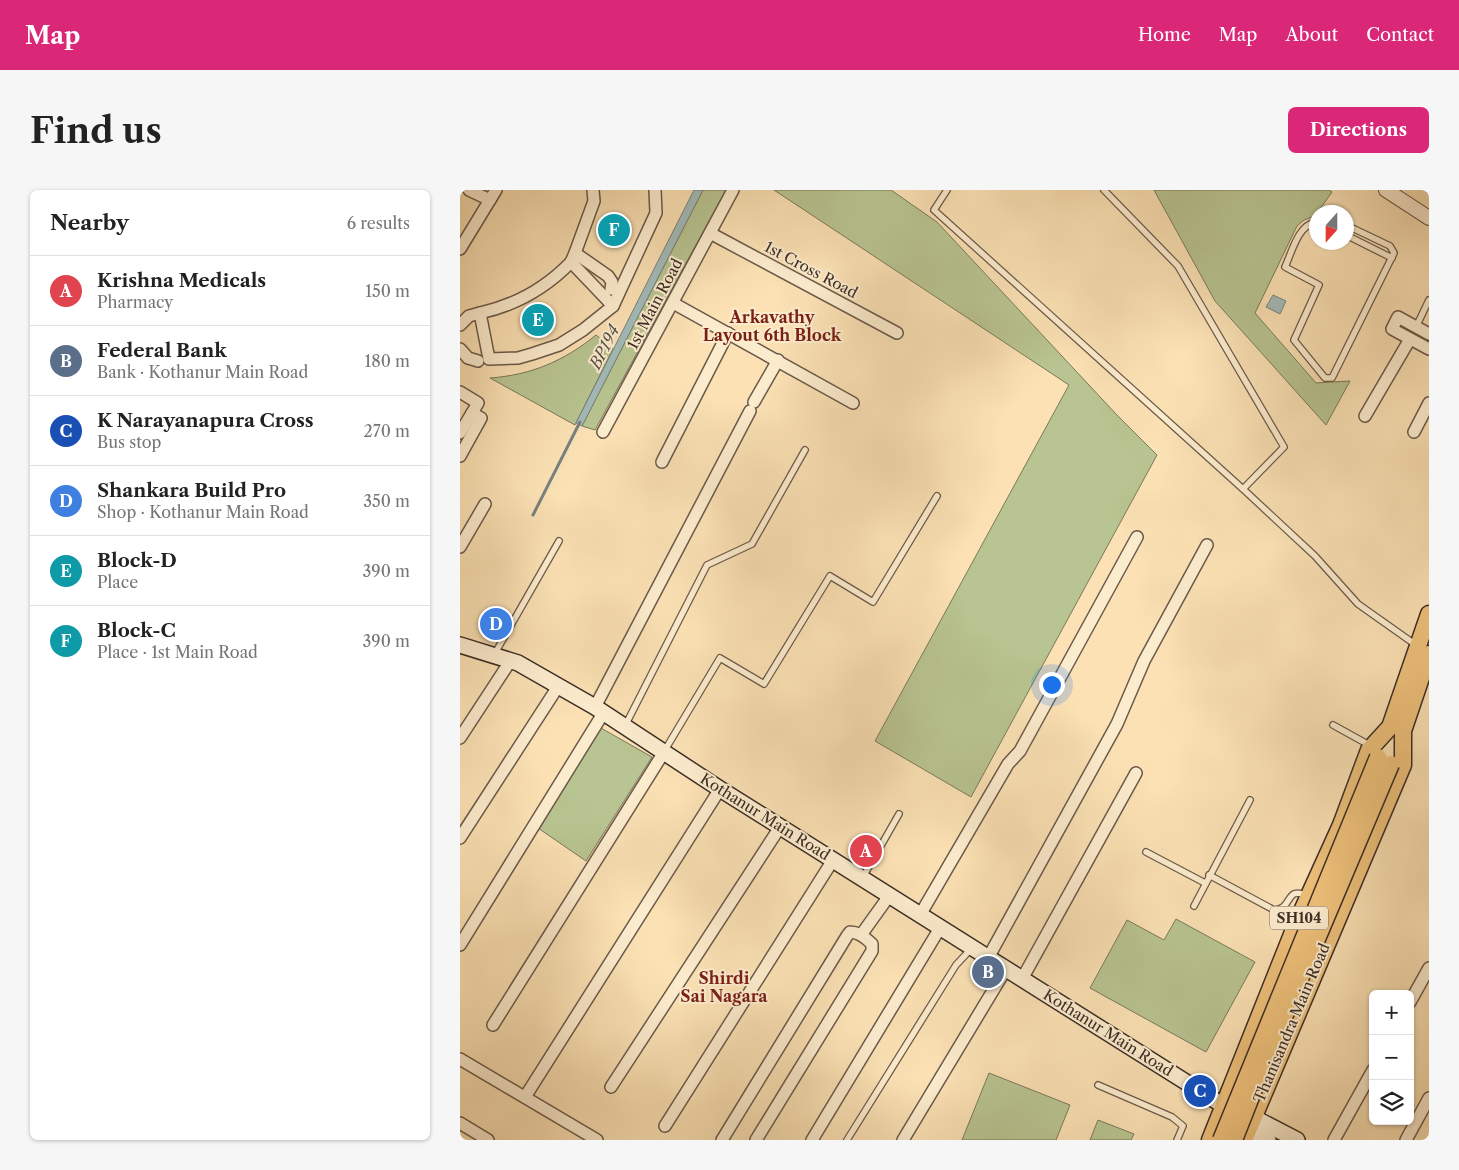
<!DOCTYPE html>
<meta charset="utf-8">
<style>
:root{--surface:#fff;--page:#f6f6f6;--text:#222;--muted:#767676;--line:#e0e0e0;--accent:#db2777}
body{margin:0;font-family:"Libre Caslon Text",serif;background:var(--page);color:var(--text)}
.controls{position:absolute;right:15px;bottom:15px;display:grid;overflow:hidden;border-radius:8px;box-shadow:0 1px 4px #0004}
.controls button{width:45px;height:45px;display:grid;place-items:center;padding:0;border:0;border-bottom:1px solid var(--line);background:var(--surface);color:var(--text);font:25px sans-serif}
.compass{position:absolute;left:849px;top:15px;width:45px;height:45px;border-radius:50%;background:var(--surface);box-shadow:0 1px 4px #0004;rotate:201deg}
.you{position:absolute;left:591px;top:494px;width:18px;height:18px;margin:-12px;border:4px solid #fff;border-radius:50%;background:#1a73e8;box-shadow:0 0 0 8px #1a73e833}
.badge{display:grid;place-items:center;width:32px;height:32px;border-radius:50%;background:var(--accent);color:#fff;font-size:16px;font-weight:700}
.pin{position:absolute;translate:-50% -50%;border:2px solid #fff;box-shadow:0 1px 5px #0006}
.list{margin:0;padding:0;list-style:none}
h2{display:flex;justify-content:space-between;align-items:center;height:65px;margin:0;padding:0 20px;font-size:21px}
h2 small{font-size:16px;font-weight:400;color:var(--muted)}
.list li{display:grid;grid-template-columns:32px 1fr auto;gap:15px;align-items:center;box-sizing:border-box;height:70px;padding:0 20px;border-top:1px solid var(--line)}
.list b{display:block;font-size:19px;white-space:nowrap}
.list p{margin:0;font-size:16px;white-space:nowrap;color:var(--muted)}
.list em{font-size:16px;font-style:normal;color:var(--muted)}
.icon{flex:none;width:28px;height:28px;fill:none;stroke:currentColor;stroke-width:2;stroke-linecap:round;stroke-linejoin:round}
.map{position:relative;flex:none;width:969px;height:950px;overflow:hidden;border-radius:8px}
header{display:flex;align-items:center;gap:30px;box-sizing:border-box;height:70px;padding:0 25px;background:var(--accent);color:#fff}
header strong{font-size:24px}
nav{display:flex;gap:28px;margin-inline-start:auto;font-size:18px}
.intro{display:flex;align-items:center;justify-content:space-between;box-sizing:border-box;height:120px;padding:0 30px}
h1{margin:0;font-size:35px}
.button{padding:12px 22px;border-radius:8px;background:var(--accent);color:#fff;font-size:18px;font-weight:700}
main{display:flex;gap:30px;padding:0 30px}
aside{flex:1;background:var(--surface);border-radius:8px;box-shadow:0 1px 4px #0004}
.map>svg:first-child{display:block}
.green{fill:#b8c491;stroke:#7a785c}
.water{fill:#a3bbb8;stroke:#79827e}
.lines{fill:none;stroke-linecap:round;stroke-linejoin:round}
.stream{stroke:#79827e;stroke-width:3}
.service-casing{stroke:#6b5a4a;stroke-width:8}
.minor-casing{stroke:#6b5a4a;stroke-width:14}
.tertiary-casing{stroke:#6b5a4a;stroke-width:16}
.secondary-casing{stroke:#3b2d26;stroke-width:18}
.primary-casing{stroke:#3b2d26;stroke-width:19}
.service{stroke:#fcecce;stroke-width:5.5}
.minor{stroke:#fcecce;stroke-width:11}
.tertiary{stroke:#fcecce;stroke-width:14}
.secondary{stroke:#fcecce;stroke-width:15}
.primary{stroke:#eec07a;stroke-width:16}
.primary-bridge-casing{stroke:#3b2d26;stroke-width:19;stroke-linecap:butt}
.primary-bridge{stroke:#eec07a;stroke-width:16}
.labels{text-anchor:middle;stroke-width:4;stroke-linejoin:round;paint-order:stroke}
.shield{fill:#fcecce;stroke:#756658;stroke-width:1}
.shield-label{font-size:14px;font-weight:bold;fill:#3b2d26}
.street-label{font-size:15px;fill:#3b2d26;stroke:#fcecce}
.neighbourhood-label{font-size:16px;font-weight:bold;fill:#7a1f14;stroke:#fcecce}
.water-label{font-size:16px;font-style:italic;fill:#55504a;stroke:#fcecce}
</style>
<header>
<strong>Map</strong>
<nav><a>Home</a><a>Map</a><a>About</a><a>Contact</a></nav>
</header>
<div class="intro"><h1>Find us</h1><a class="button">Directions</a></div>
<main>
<aside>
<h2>Nearby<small>6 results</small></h2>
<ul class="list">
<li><span class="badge" style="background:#e0444e">A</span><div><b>Krishna Medicals</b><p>Pharmacy</p></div><em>150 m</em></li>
<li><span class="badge" style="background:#5c6f8a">B</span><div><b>Federal Bank</b><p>Bank · Kothanur Main Road</p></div><em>180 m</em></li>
<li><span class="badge" style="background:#1a4fb4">C</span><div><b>K Narayanapura Cross</b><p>Bus stop</p></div><em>270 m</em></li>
<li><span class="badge" style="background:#3f7fe0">D</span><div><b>Shankara Build Pro</b><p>Shop · Kothanur Main Road</p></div><em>350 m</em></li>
<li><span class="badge" style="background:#0f9aa8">E</span><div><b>Block-D</b><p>Place</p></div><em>390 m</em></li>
<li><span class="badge" style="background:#0f9aa8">F</span><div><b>Block-C</b><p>Place · 1st Main Road</p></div><em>390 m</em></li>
</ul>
</aside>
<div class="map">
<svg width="969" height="950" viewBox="0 0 969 950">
<rect width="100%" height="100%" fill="#fbe1b4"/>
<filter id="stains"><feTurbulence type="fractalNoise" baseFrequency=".004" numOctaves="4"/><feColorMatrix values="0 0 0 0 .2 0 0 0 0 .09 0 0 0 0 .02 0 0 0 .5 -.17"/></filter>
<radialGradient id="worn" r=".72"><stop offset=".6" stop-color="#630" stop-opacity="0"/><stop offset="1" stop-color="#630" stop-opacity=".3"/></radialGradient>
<g class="green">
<polygon points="243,0 266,0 135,240 122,236"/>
<polygon points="314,0 431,0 477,32 656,224 697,265 511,607 415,551 609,195"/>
<polygon points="694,0 869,0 872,2 855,26 844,30 837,36 795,123 856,193 890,191 866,235 755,111"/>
<path d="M136,145L153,159L115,235L30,188C71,185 104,171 136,145Z"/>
<polygon points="141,538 192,567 126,671 78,638"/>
<polygon points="716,729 795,772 746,862 630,798 667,730 704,750"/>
<polygon points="529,883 610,915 596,950 502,950"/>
<polygon points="638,930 674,944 671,950 630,950"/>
</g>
<g class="water">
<polygon points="234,0 243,0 122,236 116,233"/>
<polygon points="813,105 826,111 820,124 806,117"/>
</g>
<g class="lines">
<polyline class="stream" points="73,325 120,232"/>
<g class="service-casing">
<g id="service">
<polyline points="487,0 474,20 783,299 855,366 898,414 956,455"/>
<polyline points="644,0 718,76 824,257 783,299"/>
<path d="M856,32C838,35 832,62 825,77L859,95L834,150L865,188H872L934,63L930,56L886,35"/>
<polyline points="886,45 932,68"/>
<polyline points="956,137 969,110"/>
<polyline points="34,465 99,351"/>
<polyline points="873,535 911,556"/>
<polyline points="165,536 247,375 292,354 345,260"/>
<polyline points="205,560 260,468 304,494 370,386 413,412 477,306"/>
<polyline points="686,662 745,693"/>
<path d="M749,685L814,720C834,719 824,695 848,706"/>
<polyline points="403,687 439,624"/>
<polyline points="734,716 790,610"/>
<polyline points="638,895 712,927 723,936 717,950"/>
<polyline points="387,950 496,775 511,759"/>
</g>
</g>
<g class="minor-casing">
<g id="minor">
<polyline points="9,0 30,10"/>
<polyline points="133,0 134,11 115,63 111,72 153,116"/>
<polyline points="250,43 437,143"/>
<polyline points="0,59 36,0"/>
<polyline points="115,63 148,86 152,92 151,99"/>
<path d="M111,72C86,98 56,115 20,123L29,169L58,168L72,164L99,155L123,140L153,116L196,23L195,0"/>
<polyline points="213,113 393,213"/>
<polyline points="0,135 9,126 20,123"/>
<polyline points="969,144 938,127 932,139 969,159"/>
<polyline points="0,159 8,168 18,171"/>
<polyline points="0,202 18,213 0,243"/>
<polyline points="294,212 318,170"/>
<polyline points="905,226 950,149"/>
<polyline points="143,242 273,0"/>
<polyline points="954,242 969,213"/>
<polyline points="0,266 21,228 12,223"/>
<polyline points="202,272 268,143"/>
<polyline points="0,357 25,314"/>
<polyline points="135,517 290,221"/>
<polyline points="0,548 51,470"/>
<polyline points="0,648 99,495"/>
<polyline points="460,725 548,574 560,561 677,347"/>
<polyline points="401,745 429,706"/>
<polyline points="0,755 144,522"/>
<polyline points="528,768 657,534 684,471 747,355"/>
<polyline points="562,789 676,583"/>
<polyline points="950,812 969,778"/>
<polyline points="33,835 204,562"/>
<polyline points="0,869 137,950"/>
<polyline points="151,897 320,637"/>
<polyline points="65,907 260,599"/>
<polyline points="0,933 28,950"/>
<polyline points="205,936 373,670"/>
<path d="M262,950L387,746L390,742C399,742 406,748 412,754V761L296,950"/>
<polyline points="352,950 480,738"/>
<polyline points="443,950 546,779"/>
<polyline points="874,950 913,880"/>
<polyline points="946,950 969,908"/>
</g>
</g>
<g class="tertiary-casing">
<polyline id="tertiary" points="926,0 969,28"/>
</g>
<g class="secondary-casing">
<g id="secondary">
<polyline points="0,455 58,473 135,517 260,599 756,911"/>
<polyline points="783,922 837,950"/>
<polyline points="778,935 808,950"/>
</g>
</g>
<g class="primary-casing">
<g id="primary">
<polyline points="750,950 837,732 881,635 909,560 930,537 969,424"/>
<polyline points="784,950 943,575 943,541 969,464"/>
</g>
</g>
<use href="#service" class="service"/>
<use href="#minor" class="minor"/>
<use href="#tertiary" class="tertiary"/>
<use href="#secondary" class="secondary"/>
<use href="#primary" class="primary"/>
<g class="primary-bridge-casing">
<g id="primary-bridge">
<polyline points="761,950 918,567"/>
<polyline points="774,950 802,879 931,574"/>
</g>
</g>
<use href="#primary-bridge" class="primary-bridge"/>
</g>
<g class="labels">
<rect class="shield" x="810" y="716.5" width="58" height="23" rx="4"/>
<g class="shield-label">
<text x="839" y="733">SH104</text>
</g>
<g class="street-label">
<text transform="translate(351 80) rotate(28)" y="5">1st Cross Road</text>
<text transform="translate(195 114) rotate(-62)" y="5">1st Main Road</text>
<text transform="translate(305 627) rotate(32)" y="5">Kothanur Main Road</text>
<text transform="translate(832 833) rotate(-67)" y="5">Thanisandra Main Road</text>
<text transform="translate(648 843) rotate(32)" y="5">Kothanur Main Road</text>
</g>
<g class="neighbourhood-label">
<text x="312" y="133">Arkavathy<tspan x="312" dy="18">Layout 6th Block</tspan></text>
<text x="264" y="794">Shirdi<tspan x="264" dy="18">Sai Nagara</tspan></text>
</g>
<g class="water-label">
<text transform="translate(144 157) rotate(-63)" y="6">BP194</text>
</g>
</g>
<rect width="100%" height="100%" filter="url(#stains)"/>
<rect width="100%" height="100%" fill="url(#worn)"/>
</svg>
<div class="controls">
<button>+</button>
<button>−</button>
<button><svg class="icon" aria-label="layers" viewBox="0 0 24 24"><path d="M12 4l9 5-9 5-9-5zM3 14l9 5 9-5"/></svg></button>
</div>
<svg class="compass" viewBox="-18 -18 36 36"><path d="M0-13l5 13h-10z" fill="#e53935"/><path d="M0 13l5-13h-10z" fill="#767676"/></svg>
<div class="you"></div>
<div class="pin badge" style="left:406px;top:661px;background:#e0444e">A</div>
<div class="pin badge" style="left:528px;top:782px;background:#5c6f8a">B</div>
<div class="pin badge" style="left:740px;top:901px;background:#1a4fb4">C</div>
<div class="pin badge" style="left:36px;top:434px;background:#3f7fe0">D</div>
<div class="pin badge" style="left:78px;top:130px;background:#0f9aa8">E</div>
<div class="pin badge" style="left:154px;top:40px;background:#0f9aa8">F</div>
</div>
</main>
